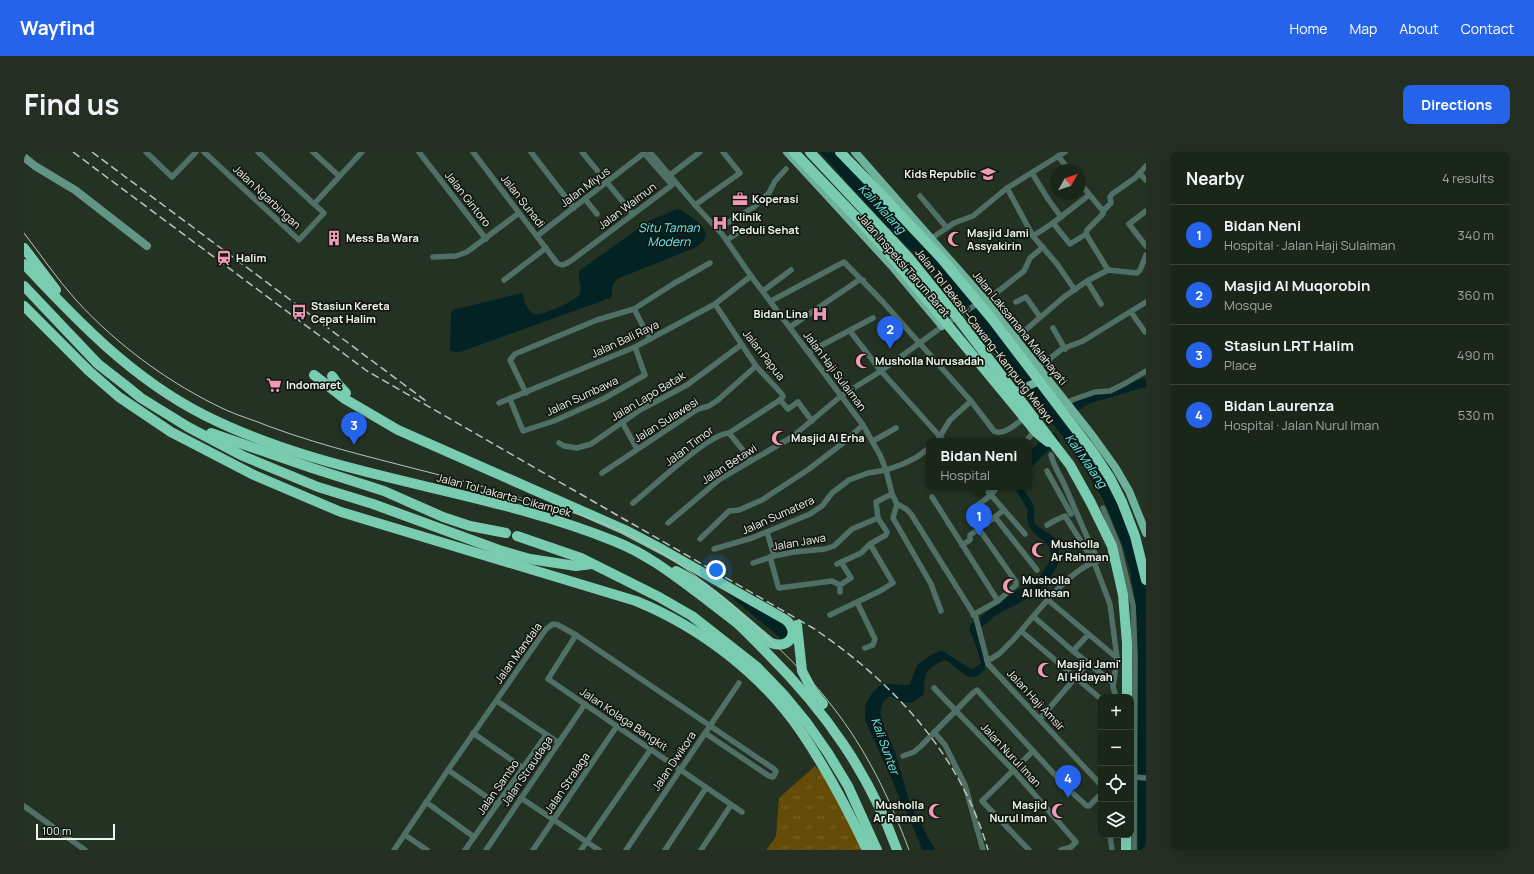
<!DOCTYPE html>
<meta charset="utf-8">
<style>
:root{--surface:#1b261a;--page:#242e23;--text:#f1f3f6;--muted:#a0a5a2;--line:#394339;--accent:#2563eb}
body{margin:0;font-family:Manrope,sans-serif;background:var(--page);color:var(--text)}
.controls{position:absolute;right:12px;bottom:12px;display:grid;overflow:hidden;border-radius:8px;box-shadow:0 4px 16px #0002}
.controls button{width:36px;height:36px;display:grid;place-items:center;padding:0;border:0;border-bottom:1px solid var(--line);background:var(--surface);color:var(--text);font:20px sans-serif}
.compass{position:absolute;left:1026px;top:12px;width:36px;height:36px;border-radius:50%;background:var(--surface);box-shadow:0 4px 16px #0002;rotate:50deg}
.scale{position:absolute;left:12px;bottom:10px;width:79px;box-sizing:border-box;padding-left:4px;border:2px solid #edf6eb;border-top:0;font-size:11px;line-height:14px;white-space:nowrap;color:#edf6eb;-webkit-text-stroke:3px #121811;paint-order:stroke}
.you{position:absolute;left:692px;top:418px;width:14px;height:14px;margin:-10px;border:3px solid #fff;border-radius:50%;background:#1a73e8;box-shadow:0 0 0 6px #1a73e833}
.badge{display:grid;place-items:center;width:26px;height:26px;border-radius:50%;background:var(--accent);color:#fff;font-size:13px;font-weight:700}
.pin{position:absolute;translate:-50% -33px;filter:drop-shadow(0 1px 2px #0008)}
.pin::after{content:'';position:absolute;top:21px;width:14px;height:12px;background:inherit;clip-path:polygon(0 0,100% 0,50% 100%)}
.popup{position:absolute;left:902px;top:286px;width:106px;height:52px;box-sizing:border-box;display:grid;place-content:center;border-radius:8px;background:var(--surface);filter:drop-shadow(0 1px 3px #0005);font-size:13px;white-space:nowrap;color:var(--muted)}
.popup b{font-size:15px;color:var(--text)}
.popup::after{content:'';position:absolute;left:50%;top:100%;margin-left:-8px;border:8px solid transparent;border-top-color:var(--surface)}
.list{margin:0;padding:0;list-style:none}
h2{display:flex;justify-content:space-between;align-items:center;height:52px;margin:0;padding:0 16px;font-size:17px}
h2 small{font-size:13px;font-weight:400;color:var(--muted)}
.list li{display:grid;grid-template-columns:26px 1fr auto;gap:12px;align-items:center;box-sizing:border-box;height:60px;padding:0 16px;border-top:1px solid var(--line)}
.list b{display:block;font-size:15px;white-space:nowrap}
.list p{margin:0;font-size:13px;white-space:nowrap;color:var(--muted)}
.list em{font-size:13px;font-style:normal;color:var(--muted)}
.icon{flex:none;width:22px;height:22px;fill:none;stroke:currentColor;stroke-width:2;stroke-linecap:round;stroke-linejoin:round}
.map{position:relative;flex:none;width:1122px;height:698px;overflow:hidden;border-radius:8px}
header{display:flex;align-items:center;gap:24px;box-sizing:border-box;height:56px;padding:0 20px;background:var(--accent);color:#fff}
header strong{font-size:19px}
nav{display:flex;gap:22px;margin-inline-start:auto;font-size:14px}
.intro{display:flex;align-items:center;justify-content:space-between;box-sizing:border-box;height:96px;padding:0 24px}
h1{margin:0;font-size:28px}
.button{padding:10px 18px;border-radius:8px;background:var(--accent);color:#fff;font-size:14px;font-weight:700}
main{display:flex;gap:24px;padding:0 24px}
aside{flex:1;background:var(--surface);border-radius:8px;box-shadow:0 4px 16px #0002}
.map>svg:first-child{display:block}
.grass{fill:url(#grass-tufts)}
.water{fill:#032224}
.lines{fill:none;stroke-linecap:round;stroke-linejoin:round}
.river{stroke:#032224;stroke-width:9}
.street{stroke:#517065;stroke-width:5.5}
.secondary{stroke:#629584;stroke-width:8}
.primary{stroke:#6fb29c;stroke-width:8}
.highway{stroke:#7accb1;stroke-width:10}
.tram{stroke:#bac5b9;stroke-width:1}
.rail{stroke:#bac5b9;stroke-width:1.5;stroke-dasharray:8 4;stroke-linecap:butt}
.highway-bridge{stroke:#7accb1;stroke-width:10}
.labels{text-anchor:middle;stroke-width:3.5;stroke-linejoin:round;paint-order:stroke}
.poi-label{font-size:11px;font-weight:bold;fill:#edf6eb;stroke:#121811;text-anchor:start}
.street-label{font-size:11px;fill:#edf6eb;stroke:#121811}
.water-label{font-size:12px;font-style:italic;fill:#64eef5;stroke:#121811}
</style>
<header>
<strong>Wayfind</strong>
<nav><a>Home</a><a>Map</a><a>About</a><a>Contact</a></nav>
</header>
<div class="intro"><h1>Find us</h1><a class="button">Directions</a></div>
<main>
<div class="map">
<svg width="1122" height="698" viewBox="0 0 1122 698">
<defs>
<pattern id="grass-tufts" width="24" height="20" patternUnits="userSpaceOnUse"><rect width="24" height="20" fill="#644b06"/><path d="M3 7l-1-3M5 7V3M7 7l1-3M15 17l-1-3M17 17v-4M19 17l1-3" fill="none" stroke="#7a662a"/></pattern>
</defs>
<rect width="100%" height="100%" fill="#243223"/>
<polygon class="grass" points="791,614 820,644 838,698 742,698 752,685 755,646"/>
<g class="water">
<polygon points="796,0 811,0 845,38 884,76 970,173 1070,309 1092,345 1100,362 1122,438 1122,698 1114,698 1114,526 1113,465 1106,418 1097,389 1079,347 1062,319 1045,293 917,128 857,68"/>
<path d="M653,57C660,59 664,63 670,67C682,77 687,84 673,95L593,127L588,134V143L586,146L436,200H431L426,198L427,162L429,158L498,141C500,146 502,156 507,160C509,162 513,163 516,162C523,161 551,149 555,143C559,139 554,126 555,119L625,69Z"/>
<polygon points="1030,280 1036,288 1005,317 1005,302 1009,296"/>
<path d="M990,335H999C1001,343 1008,347 1010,355C1011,359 1010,366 1010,371L1016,376L1033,387L1035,390V410L1028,423L1014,441L972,463L955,478L961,503V517C945,536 937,516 921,508C901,516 900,523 900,542C887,554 881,553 867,544L864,545L859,550L856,561L860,575L871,600L886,652L911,698H898L892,682L841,568V553L848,541L855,534L864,532L885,533L894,512L907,503L917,498L947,517L954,514L957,511C954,500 951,488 945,478L946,473L986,442L998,436L1006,434L1017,423L1024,412L1027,403L1025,394L1009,380L1005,374L1003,366L1004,358Z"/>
<polygon points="700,439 764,475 766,482 759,488"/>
</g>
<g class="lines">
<polyline class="river" points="1041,260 1065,247 1119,231 1122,232"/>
<g class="street">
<polyline points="122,0 148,25 172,0"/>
<polyline points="180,0 275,88 300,61 290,52 338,0"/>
<polyline points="234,0 290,52"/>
<polyline points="289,0 315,24"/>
<polyline points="395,0 462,87"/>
<path d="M449,0L533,111C539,115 543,111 548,108L648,33L619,0"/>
<polyline points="507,0 550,56"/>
<polyline points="558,0 609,62"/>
<polyline points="626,0 671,53 698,82 727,124 839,273 856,303 862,318 868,342 873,352 882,357 887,362 952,466 964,512 1077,633"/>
<polyline points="1034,4 1045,18"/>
<polyline points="1008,21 1024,47 1037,65"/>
<polyline points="1116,22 1122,28"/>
<polyline points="646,23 676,0"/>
<polyline points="983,36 1009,84 1033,112 1051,138"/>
<polyline points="896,44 923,76"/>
<polyline points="561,47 573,62"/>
<polyline points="671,53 716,21 699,0"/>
<polyline points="1079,59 1087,51 1086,45 1088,42 1111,26 1122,14"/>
<polyline points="1122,59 1105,72 1122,94"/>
<polyline points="1029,71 1046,92 1062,82 1063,78 1079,62 1079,59 1056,31"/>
<polyline points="693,77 730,55 745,41 751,29 762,17"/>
<polyline points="1062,82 1084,118"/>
<polyline points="513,84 620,1"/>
<polyline points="1009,84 1029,71 1065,43"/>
<polyline points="908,86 930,71 949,64 983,36 1041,0"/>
<polyline points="703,88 719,77"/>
<polyline points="409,105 432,104 443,100 495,61"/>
<polyline points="480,128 522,96"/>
<polyline points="1063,129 1077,152"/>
<polyline points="739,139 767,118"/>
<path d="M747,149L820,110L859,150L947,249L970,279C979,284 990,273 998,268"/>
<polyline points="962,149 1000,119 1006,106 1019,95"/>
<polyline points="992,150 1002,145 1016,165"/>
<polyline points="691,152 732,214 758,242 759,245 756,248"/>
<polyline points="1107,160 1121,180"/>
<polyline points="766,175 835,128 839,128"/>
<polyline points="1029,176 1041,197"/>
<polyline points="826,179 857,219 920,289"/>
<polyline points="626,187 610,157 649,132 686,111"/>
<polyline points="991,187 1040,145 1063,129 1084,118 1113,121 1116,118 1122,103"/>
<polyline points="785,200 849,166"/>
<polyline points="1014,216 1038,197 1059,189 1122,150"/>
<polyline points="502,241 486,208 491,202 573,168 610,157"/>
<polyline points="486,247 499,279 530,269 579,247 621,223 611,195"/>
<polyline points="756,248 764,257 774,250 788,269"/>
<polyline points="475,251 611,195 691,152 727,124"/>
<polyline points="1043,252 1048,248 1071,240 1086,239 1102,231 1122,219"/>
<polyline points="598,270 613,297"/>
<polyline points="705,281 727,308"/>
<polyline points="849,289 872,276"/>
<polyline points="913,289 926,268 947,249"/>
<polyline points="1002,289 1009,281 1006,277"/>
<polyline points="535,291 540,294 553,296 567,292 616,258 663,233 717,193"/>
<path d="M1027,303C1030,315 1036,323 1041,334C1052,359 1062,384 1074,408"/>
<polyline points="1023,319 1047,362"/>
<polyline points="578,321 674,257 685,254 694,248 732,214"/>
<polyline points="960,335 1001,382"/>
<polyline points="908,345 974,449"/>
<path d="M609,351C628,336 684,282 705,281L756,248"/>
<polyline points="873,352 869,366 907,432 917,459"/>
<polyline points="1079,356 1095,395 1109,453 1111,505 1110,698"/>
<polyline points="971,365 1013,418"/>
<polyline points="644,371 696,327 768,285 817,244 857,219 919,174 956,150"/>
<polyline points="963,372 951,355 967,343 973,335"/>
<polyline points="1023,373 1032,368 1041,364 1070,410 1086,452 1093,506 1089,535 1092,545"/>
<polyline points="743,380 750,404"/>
<polyline points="676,387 705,359 715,358 738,348 785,317 819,291 839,273"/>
<polyline points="938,393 946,388 946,383 955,377"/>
<polyline points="690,397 728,386 786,362 798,354 808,341 825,328 844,321 862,318 879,312 893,305 905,296"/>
<polyline points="746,405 754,434 755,436 808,429 816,433"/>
<polyline points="729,411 750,404 770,400 801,397 810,394 828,377 854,366"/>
<polyline points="813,412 837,401 846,392 862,383 863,380 854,366 852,350 868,342"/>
<polyline points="816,440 816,433 827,426 817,410"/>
<polyline points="1024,448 1093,506"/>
<polyline points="833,450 851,487 849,493 841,496"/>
<polyline points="806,463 856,439 869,431 846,392"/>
<polyline points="949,463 974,449 992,433 992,430 955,377 980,358"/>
<polyline points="1010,465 1049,499 1089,531"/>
<polyline points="997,479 1077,547"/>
<polyline points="552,483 524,527 718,660"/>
<polyline points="1049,499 1064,483"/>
<path d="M963,508C975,505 980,496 989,488C1010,465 1044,417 1074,409C1079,407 1086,408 1092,408"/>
<polyline points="910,536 989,618 1052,690 1047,695 1037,698"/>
<polyline points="473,549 535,591"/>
<polyline points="1016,567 1064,511"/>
<polyline points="910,580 921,593 941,633 959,698"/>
<polyline points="449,581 499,616"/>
<polyline points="879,604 890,600 897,594 949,541 953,538 1044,637 1063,654 1065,654 1077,642"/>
<polyline points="424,618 473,652"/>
<polyline points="1111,625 1122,626"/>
<polyline points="497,646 575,698"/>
<polyline points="402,650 450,685"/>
<polyline points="0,654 61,698"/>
<polyline points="381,683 403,698"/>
<polyline points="1086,683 1088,698"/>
<polyline points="370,698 424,618 522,477 529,472 534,473 552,483 750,617 752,619 751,622 749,625 745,624 681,581"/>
<polyline points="441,698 522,583"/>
<polyline points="462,698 561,552"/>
<polyline points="509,698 593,574"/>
<polyline points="557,698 627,597"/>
<polyline points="602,698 715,531"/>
<polyline points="641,698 682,636"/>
<polyline points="677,698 707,653"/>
<polyline points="1005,698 958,649 1009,599"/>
</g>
<polyline class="secondary" points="0,5 11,14 51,38 123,94"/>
<g class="primary">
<polyline points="763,0 867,113 918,174"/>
<polyline points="831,0 961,148 1068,283 1091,315 1105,339 1122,381"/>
<polyline points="985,242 1018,228"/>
</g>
<g class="highway">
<polyline points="770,0 831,64"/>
<polyline points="816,0 852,37"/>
<polyline points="0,96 32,138"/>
<path d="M0,112C54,170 109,227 180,263C309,328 457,335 590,389C621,401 647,421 674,441C687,451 700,461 713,471C724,481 734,492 744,502C802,560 845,621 873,698"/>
<polyline points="0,134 74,212 101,233 117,246 164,275 219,304 294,335 349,352 475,398 506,407 552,414 568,412"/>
<path d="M0,154L65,219L95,245L147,280L230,323L317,360L612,449C676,475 739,523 778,581C803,618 824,658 843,698"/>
<path d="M290,223L321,247L374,278L601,378L639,398L762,468C776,480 766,498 747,491C716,466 688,437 652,419"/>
<polyline points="308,224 313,231 322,241"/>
<polyline points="187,281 288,316 360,339 419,365 446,374 482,381"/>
<polyline points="493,384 557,406 635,445 668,464 733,515 759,542 783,571 804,601 824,634 853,698"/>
<polyline points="773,473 778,519 788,538 799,552"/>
<polyline points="1102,683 1102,698"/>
</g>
<path class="tram" d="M0,81C17,103 33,127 52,148C93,193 146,232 202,258C215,264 230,268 244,274C303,296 363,309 423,325C449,331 474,339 500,347C521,353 543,358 565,366C635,390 693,437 746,488C768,509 790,530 808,554C842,597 866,647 885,698"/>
<g class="rail">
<path d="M49,0L343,219L789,476C869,530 937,603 964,698"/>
<polyline points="68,0 402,249"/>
</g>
<g class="highway-bridge">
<polyline points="786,0 885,106 932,164 1046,313 1067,351 1088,394 1099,443 1103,491 1103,545"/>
<polyline points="852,37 917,106 968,167 1069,300 1086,326 1098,350 1111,384 1122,428"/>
<polyline points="831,64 857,92 1013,281 1024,290"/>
</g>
</g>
<defs>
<g id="school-bare" transform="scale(1.2)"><path d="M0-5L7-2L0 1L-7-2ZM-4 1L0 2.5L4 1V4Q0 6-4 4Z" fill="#f09ab5" stroke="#121811" stroke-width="2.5" paint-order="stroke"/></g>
<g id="office-bare" transform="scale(1.2)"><path d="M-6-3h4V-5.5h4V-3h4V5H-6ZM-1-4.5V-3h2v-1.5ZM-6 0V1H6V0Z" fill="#f09ab5" stroke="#121811" stroke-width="2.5" paint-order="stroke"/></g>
<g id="hospital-bare" transform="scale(1.2)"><path d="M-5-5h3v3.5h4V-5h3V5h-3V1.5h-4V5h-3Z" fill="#f09ab5" stroke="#121811" stroke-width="2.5" paint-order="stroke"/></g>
<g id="building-bare" transform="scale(1.2)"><path d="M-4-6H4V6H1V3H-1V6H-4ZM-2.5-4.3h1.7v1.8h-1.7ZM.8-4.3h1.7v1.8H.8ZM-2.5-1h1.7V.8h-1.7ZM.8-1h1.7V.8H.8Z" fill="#f09ab5" stroke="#121811" stroke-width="2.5" paint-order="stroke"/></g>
<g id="mosque-bare" transform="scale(1.2)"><path d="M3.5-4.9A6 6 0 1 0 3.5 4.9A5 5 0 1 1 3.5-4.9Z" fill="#f09ab5" stroke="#121811" stroke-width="2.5" paint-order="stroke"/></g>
<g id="station-bare" transform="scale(1.2)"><path d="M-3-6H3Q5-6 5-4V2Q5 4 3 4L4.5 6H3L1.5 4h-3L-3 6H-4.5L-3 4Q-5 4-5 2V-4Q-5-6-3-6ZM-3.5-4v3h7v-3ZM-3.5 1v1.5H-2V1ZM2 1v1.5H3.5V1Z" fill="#f09ab5" stroke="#121811" stroke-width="2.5" paint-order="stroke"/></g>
<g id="bus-bare" transform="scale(1.2)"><path d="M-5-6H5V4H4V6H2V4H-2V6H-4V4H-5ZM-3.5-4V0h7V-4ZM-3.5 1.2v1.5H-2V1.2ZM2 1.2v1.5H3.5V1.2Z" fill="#f09ab5" stroke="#121811" stroke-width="2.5" paint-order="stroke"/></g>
<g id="supermarket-bare" transform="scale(1.2)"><path d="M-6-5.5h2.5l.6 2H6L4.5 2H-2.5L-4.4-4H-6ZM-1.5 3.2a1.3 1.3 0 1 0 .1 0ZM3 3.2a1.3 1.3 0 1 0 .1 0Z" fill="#f09ab5" stroke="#121811" stroke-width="2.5" paint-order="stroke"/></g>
</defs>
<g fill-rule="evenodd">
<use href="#school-bare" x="964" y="22"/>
<use href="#office-bare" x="716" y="47"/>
<use href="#hospital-bare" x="696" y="71"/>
<use href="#building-bare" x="310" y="86"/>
<use href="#mosque-bare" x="931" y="87"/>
<use href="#station-bare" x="200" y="106"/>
<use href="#bus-bare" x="275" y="160"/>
<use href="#hospital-bare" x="796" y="162"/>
<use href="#mosque-bare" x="839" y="209"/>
<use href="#supermarket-bare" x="250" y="233"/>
<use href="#mosque-bare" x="755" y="286"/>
<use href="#mosque-bare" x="1015" y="398"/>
<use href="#mosque-bare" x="986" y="434"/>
<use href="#mosque-bare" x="1021" y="518"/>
<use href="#mosque-bare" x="912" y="659"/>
<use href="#mosque-bare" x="1035" y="659"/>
</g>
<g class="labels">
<g class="poi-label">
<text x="952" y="26" text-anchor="end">Kids Republic</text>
<text x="728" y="51">Koperasi</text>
<text x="708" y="69">Klinik<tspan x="708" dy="13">Peduli Sehat</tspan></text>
<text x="943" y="85">Masjid Jami<tspan x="943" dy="13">Assyakirin</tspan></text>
<text x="322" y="90">Mess Ba Wara</text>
<text x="212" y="110">Halim</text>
<text x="287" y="158">Stasiun Kereta<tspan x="287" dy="13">Cepat Halim</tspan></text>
<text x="784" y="166" text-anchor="end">Bidan Lina</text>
<text x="851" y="213">Musholla Nurusadah</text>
<text x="262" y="237">Indomaret</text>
<text x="767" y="290">Masjid Al Erha</text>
<text x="1027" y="396">Musholla<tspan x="1027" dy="13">Ar Rahman</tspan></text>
<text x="998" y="432">Musholla<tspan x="998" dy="13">Al Ikhsan</tspan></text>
<text x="1033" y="516">Masjid Jami'<tspan x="1033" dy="13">Al Hidayah</tspan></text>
<text x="900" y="657" text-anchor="end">Musholla<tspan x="900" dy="13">Ar Raman</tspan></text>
<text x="1023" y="657" text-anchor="end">Masjid<tspan x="1023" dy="13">Nurul Iman</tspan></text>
</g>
<g class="street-label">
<text transform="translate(561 35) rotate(-37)" y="4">Jalan Miyus</text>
<text transform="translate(243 45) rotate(43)" y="4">Jalan Ngarbingan</text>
<text transform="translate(444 47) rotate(52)" y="4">Jalan Gintoro</text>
<text transform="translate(499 49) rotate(52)" y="4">Jalan Suhadi</text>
<text transform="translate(603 54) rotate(-37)" y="4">Jalan Waimun</text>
<text transform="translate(880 113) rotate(49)" y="4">Jalan Inspeksi Tarum Barat</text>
<text transform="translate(996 176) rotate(51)" y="4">Jalan Laksamana Malahayati</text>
<text transform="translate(961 184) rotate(52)" y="4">Jalan Tol Bekasi–Cawang–Kampung Melayu</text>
<text transform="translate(601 187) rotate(-25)" y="4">Jalan Bali Raya</text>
<text transform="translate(740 203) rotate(52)" y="4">Jalan Papua</text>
<text transform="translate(811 219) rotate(53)" y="4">Jalan Haji Sulaiman</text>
<text transform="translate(558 244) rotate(-25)" y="4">Jalan Sumbawa</text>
<text transform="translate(624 244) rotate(-31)" y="4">Jalan Lapo Batak</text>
<text transform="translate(642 268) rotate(-32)" y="4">Jalan Sulawesi</text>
<text transform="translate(665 294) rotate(-37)" y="4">Jalan Timor</text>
<text transform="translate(705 312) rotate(-33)" y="4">Jalan Betawi</text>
<text transform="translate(480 343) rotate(15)" y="4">Jalan Tol Jakarta–Cikampek</text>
<text transform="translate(754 363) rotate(-24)" y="4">Jalan Sumatera</text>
<text transform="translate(775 390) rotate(-10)" y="4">Jalan Jawa</text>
<text transform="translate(494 501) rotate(-54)" y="4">Jalan Mandala</text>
<text transform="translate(1012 548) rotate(47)" y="4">Jalan Haji Amsir</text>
<text transform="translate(600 567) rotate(34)" y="4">Jalan Kolaga Bangkit</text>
<text transform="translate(987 603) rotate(47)" y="4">Jalan Nurul Iman</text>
<text transform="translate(650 609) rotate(-56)" y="4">Jalan Dwikora</text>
<text transform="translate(503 619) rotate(-56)" y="4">Jalan Straudaga</text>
<text transform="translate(543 631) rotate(-56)" y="4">Jalan Stralaga</text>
<text transform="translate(474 635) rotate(-55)" y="4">Jalan Sambo</text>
</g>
<g class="water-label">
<text transform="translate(858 57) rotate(47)" y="4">Kali Malang</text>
<text x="645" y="80">Situ Taman<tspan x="645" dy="14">Modern</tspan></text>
<text transform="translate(1062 309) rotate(55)" y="4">Kali Malang</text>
<text transform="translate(861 594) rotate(70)" y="4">Kali Sunter</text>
</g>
</g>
</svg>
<div class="controls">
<button>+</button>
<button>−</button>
<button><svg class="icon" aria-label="locate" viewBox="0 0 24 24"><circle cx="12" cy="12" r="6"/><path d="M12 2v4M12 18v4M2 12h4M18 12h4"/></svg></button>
<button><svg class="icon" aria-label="layers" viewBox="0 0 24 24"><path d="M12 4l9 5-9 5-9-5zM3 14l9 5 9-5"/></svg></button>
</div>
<svg class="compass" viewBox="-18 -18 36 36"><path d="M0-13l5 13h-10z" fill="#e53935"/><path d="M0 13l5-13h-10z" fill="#a0a5a2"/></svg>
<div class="scale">100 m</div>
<div class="you"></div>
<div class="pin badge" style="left:955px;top:384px">1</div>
<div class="popup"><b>Bidan Neni</b>Hospital</div>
<div class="pin badge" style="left:866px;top:197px">2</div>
<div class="pin badge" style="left:330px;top:293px">3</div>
<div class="pin badge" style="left:1044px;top:646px">4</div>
</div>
<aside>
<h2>Nearby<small>4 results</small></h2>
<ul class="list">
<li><span class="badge">1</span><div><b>Bidan Neni</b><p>Hospital · Jalan Haji Sulaiman</p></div><em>340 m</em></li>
<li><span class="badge">2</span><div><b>Masjid Al Muqorobin</b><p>Mosque</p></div><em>360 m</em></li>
<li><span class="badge">3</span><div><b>Stasiun LRT Halim</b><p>Place</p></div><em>490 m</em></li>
<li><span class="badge">4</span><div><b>Bidan Laurenza</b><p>Hospital · Jalan Nurul Iman</p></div><em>530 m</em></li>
</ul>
</aside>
</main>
